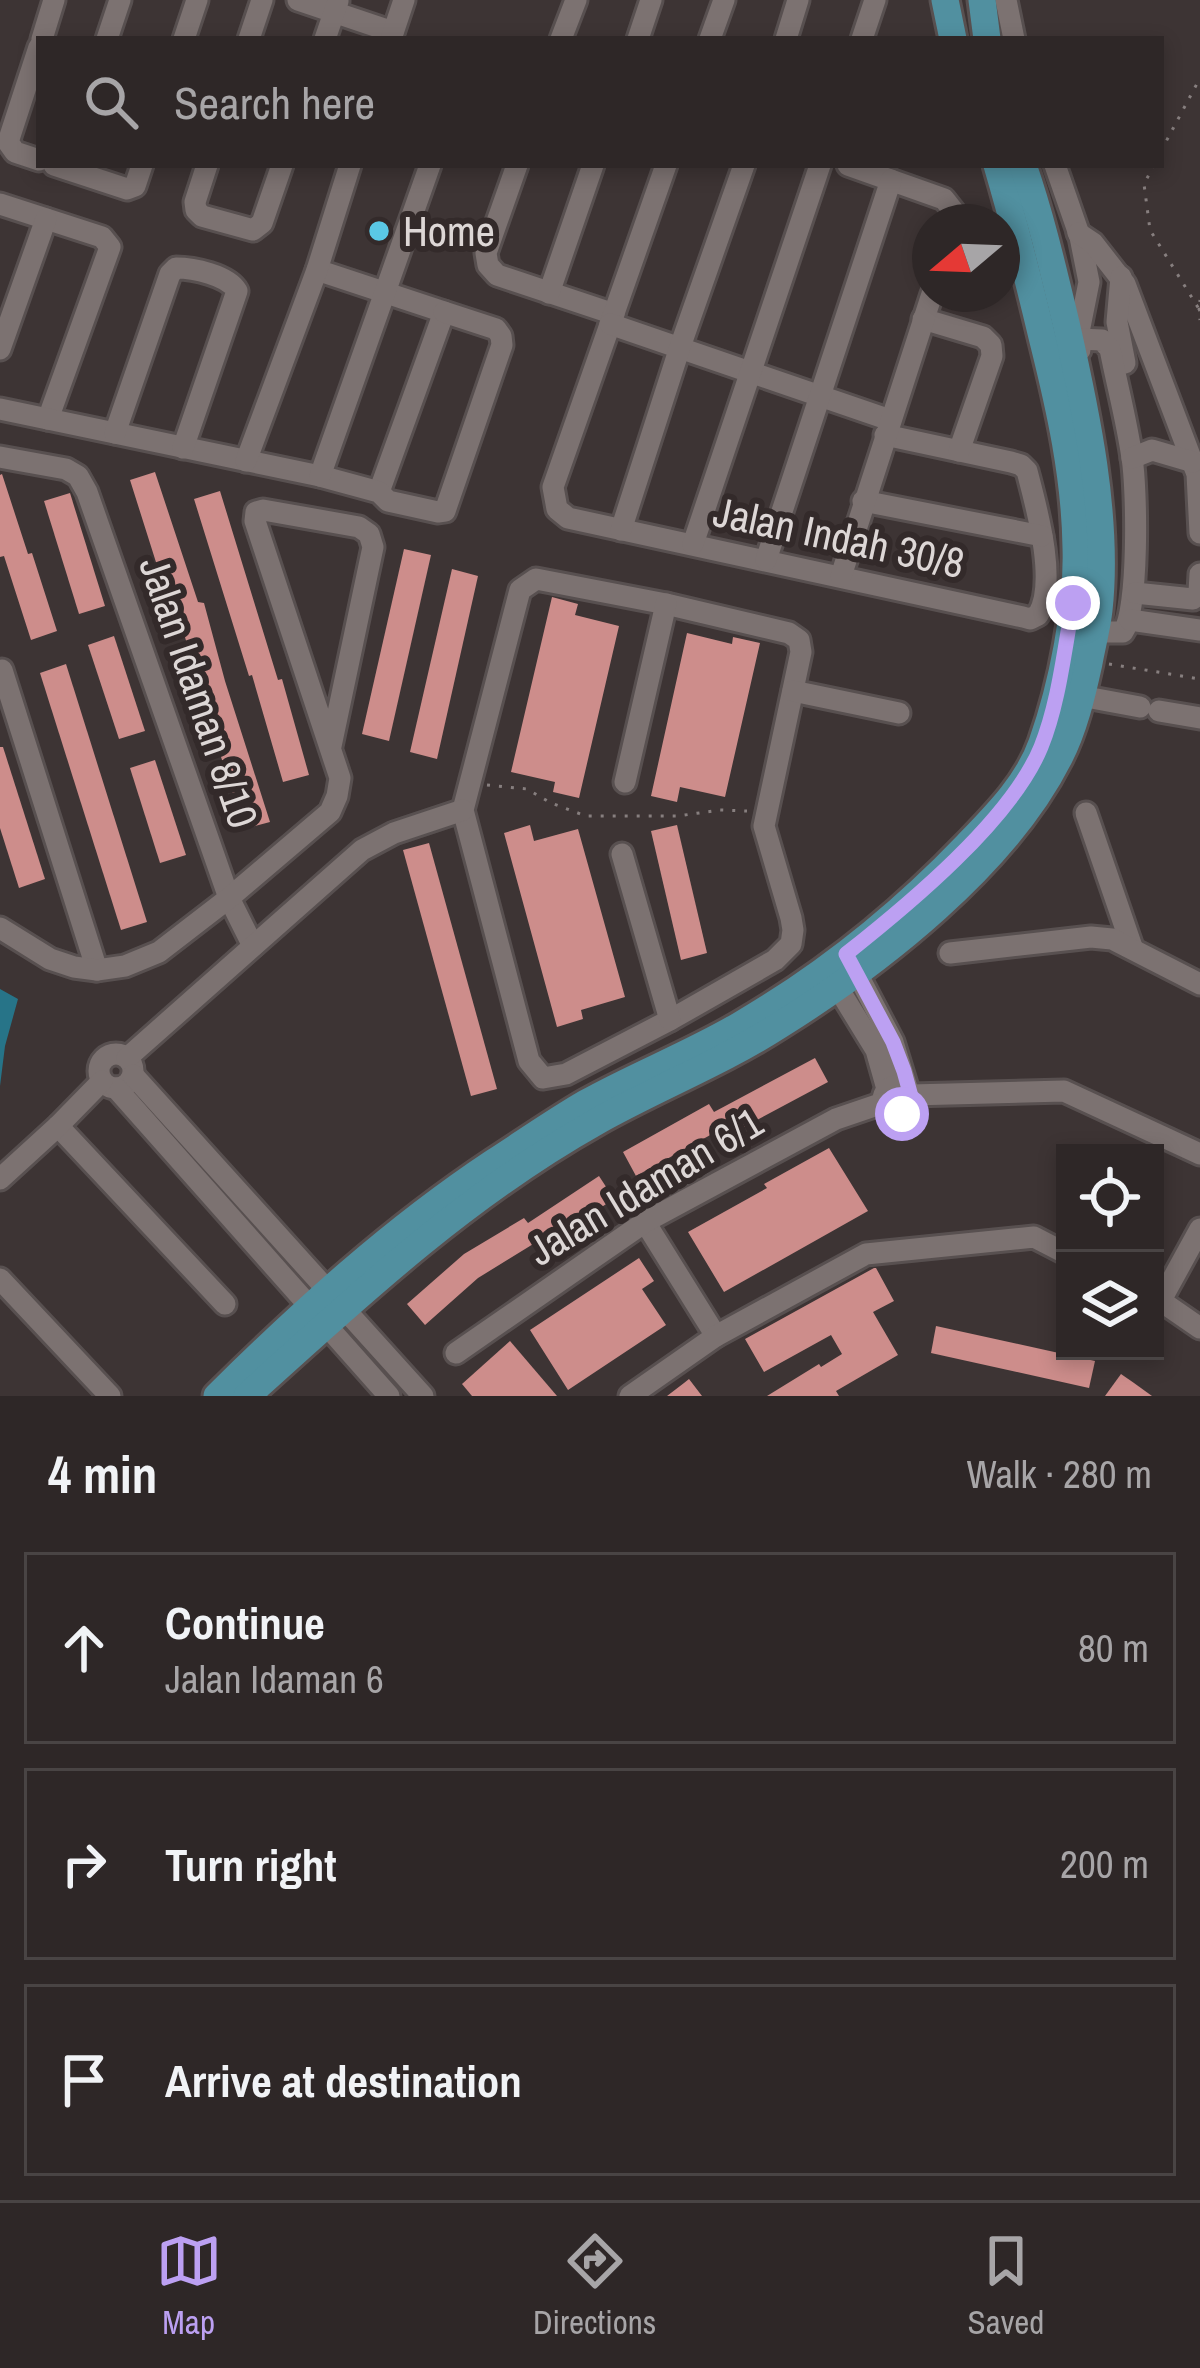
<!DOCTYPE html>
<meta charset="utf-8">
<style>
:root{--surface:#2e2727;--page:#362f2f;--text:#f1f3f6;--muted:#a7a5a7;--line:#494444;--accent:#bca0f2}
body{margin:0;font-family:"Archivo Narrow",sans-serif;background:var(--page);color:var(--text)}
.controls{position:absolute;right:36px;bottom:36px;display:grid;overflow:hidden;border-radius:0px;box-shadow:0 6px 18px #0003}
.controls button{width:108px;height:108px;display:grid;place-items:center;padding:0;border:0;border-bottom:3px solid var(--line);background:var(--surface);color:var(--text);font:60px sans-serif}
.compass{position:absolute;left:912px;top:204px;width:108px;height:108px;border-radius:50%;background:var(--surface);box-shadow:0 6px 18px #0003;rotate:251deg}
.stop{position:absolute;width:36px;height:36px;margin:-27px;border:9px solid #bca0f2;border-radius:50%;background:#fff}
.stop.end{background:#bca0f2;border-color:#fff;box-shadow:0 3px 12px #0008}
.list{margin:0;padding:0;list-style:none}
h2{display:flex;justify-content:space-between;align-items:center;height:156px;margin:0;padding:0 48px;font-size:51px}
h2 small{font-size:39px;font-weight:400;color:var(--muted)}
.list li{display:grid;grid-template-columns:78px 1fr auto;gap:36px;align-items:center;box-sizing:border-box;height:192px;margin:0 24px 24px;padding:0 24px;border:3px solid var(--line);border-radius:0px}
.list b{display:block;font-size:45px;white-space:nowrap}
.list p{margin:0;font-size:39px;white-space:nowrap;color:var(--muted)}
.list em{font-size:39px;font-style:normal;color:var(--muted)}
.icon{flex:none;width:66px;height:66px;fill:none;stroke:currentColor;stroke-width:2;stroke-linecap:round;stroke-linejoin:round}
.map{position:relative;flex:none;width:1200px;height:1396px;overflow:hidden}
.search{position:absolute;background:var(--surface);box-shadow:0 6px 18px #0003;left:36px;right:36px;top:36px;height:132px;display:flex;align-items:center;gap:30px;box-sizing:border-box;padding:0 42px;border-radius:0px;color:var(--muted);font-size:45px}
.sheet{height:804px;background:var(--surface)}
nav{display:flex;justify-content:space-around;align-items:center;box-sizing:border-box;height:168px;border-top:3px solid var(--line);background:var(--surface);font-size:33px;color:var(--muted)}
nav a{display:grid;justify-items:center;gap:6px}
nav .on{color:var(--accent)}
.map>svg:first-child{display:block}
.water{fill:#277488}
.building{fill:#cd8d8b}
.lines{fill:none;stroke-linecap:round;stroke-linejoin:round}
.minor-casing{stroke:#585050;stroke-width:27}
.major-casing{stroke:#585050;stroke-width:33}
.path{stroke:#877f7f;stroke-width:3;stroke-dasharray:3 9;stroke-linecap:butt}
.minor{stroke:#7c7271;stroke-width:21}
.major{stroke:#5190a0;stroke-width:27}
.route{stroke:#bca0f2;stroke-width:15}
.poi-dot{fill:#5ac8e5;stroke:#332a2a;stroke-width:4.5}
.labels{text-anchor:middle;stroke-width:12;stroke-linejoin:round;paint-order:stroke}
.poi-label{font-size:42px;fill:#ddd7d6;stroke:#332a2a;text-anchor:start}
.street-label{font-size:42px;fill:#ddd7d6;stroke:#332a2a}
</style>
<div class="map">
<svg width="1200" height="1396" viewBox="0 0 1200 1396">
<rect width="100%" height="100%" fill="#3d3434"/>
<polygon class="water" points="0,989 18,999 5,1046 0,1086"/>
<g class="building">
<polygon points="155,472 198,602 204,603 225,681 270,822 244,829 201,694 172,591 166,592 161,578 130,480"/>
<polygon points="2,474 28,554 32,553 57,631 31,640 4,556 0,557 0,475"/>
<polygon points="220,491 278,680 282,679 309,775 283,782 252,675 249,676 194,499"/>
<polygon points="70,493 105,606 79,614 44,501"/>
<polygon points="404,549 431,555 389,741 362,734"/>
<polygon points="452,569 478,576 437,759 410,752"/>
<polygon points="552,597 578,604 575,615 619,626 579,798 553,792 555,782 511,772"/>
<polygon points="687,633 732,644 733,637 760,643 725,797 680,787 677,802 651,796"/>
<polygon points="114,636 145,731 119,739 88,645"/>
<polygon points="66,664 147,922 121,930 40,673"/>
<polygon points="0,747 3,747 45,879 19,888 0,828"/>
<polygon points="155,760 186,855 160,863 130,768"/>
<polygon points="530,825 534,841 578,829 625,997 581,1010 583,1019 557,1027 504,833"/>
<polygon points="677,825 707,953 681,960 651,831"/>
<polygon points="429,843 497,1089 471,1096 403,850"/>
<polygon points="815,1058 828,1082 727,1136 723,1128 636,1176 623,1152 709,1104 714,1112"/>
<polygon points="829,1148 868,1211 724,1292 688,1232 767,1188 764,1184"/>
<polygon points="599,1176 614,1199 546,1243 543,1238 478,1278 425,1325 407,1304 464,1254 524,1218 528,1223"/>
<polygon points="639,1258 654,1281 642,1289 666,1325 568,1390 530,1330"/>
<polygon points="874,1268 876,1268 894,1301 873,1312 898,1355 836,1391 839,1396 767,1396 819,1364 821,1367 842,1354 831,1335 764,1372 745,1339"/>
<polygon points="936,1326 1095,1361 1089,1388 931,1353"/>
<polygon points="510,1341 557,1396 472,1396 462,1384"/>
<polygon points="1121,1374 1134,1383 1152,1396 1105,1396"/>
<polygon points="689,1379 702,1396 667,1396 684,1383"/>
</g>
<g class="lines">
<g class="minor-casing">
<g id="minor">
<polyline points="298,0 393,32"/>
<polyline points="1006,0 1014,39"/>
<polyline points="42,39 54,0"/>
<polyline points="107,39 120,0"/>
<polyline points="184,39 197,0"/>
<polyline points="249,39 262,0"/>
<polyline points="325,39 338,1"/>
<polyline points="391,39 404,0"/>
<polyline points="561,39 576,0"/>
<polyline points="638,39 651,0"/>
<polyline points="710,39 724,0"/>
<polyline points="786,39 798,0"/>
<polyline points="862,39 875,0"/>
<polyline points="39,47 8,142 15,152 39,160"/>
<polyline points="54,165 127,189 135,186 142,165"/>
<polyline points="207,165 195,202 196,210 202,216 253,230 262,223 282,165"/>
<polyline points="517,165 486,253 488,265 497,275 614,314"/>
<path d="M666,165L553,487L557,509L568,518L1023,617L1030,619L1038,615C1058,582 1036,506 1027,471L1021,465L1011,462L885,435"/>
<polyline points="848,165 944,199 955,213 955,222"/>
<polyline points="1055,165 1080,237 1089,282 1079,332 1080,350"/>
<polyline points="0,204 102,237 110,247 48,419"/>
<polyline points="1078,233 1093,243 1125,284 1197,474 1200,533"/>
<polyline points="317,270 444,312 379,492"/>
<polyline points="1121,277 1117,322 1125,363"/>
<polyline points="549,293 593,165"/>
<polyline points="923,319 983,337 991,345 992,356 959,451"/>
<polyline points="610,324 890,420"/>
<path d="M1079,339L1102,340L1110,349C1117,385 1127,422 1132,458C1137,488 1139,611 1123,632H1094"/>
<polyline points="0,349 46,219"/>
<polyline points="0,409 320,476 379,492 388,501 438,512 445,511 502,345 501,336 496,329 444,312"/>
<path d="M115,433L170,274L176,268C193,268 228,275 237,291L183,448"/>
<polyline points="0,457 66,469 78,476 87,492 229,898 253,946"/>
<polyline points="1132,458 1152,450 1193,462"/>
<polyline points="246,461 317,270 350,165"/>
<polyline points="320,476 430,165"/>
<polyline points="863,501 1042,536"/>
<polyline points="621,530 680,347 744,165"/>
<polyline points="693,544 820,165"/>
<polyline points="766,560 891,180"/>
<polyline points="841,576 932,294"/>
<polygon points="536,579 666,604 789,633 799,640 801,652 764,826 791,918 793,930 791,944 775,960 670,1020 566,1074 543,1078 529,1061 463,810 520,590"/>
<polyline points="1135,593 1193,599 1199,592 1200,574"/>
<polyline points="1130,620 1200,630"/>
<polyline points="2,670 97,970"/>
<polyline points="793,691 899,713"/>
<polyline points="1070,694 1140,707"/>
<polyline points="1159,711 1200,718"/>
<polyline points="625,782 666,604"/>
<polyline points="1086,813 1132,947"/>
<polyline points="622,854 670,1020"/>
<polyline points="0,928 50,959 74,967 97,970 125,966 159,952 229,898 330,812 337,796 340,778 255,521 256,512 263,510 359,527 369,534 373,547 331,746"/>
<polyline points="950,953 1091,937 1112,939 1200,984"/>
<polyline points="850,960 893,1042 908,1091"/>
<polyline points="830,975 876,1050 887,1089"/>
<circle cx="116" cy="1071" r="17"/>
<polyline points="127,1058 362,850 394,833 463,810"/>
<polyline points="133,1075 423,1396"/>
<circle cx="897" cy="1100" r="14"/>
<polyline points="116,1088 389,1396"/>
<polyline points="911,1095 1064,1091 1200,1154"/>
<polyline points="58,1126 225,1304"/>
<polyline points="0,1179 58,1126 102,1081"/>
<polyline points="645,1222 716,1336"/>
<polyline points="0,1279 110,1396"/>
<polyline points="1155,1297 1200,1328"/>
<polyline points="1161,1300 1200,1229"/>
<polyline points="456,1353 645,1222 836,1119 883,1103"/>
<polyline points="630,1396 716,1336 866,1254 1034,1237 1065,1253"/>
</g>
</g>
<g class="major-casing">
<g id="major">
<polyline points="945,0 953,39"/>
<polyline points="982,0 987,39"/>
<path d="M217,1396C303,1311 393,1229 494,1162C525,1142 555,1121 586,1103C636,1075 691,1054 740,1025C824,976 900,915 967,845C996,815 1028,783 1042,743C1062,686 1078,607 1076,547C1075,477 1060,409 1043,341C1029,282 1014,223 997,165"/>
<path d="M247,1396C356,1297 466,1195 596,1122C656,1088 721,1063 780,1025C880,962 1005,865 1059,758C1074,729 1082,695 1089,663C1092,646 1097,628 1099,610C1109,518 1086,411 1066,323C1053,269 1041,217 1023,165"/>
</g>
</g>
<g class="path">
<polyline points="1161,151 1200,78"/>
<polyline points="1154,165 1144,184 1150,230 1199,309 1200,300"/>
<polyline points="1200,311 1199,309 1200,320"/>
<polyline points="1109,664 1200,679"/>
<polyline points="487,785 527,789 551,803 586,816 678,816 720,810 747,811"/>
</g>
<use href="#minor" class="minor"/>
<use href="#major" class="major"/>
</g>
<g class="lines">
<path class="route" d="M902,1114L909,1108L912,1100L904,1071L893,1042L846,954C908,905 1011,820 1041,747C1059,702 1064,651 1073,603"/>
</g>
<circle class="poi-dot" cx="379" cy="231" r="12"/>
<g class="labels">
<g class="poi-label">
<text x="403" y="246">Home</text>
</g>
<g class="street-label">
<text transform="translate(839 537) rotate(12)" y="15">Jalan Indah 30/8</text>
<text transform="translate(199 692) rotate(71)" y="15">Jalan Idaman 8/10</text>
<text transform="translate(645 1186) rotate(-31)" y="15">Jalan Idaman 6/1</text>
</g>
</g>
</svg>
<div class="controls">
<button><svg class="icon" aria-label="locate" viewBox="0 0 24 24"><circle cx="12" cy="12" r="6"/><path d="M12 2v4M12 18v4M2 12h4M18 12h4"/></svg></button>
<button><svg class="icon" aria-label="layers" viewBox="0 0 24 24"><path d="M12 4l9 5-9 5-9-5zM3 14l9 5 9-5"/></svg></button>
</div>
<svg class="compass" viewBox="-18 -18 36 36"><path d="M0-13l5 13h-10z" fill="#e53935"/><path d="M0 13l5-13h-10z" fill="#a7a5a7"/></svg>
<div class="stop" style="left:902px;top:1114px"></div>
<div class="stop end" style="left:1073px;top:603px"></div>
<div class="search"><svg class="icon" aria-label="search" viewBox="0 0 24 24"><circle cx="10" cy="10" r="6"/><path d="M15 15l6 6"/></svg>Search here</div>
</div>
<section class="sheet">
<h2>4 min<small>Walk · 280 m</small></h2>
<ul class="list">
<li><svg class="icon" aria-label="ahead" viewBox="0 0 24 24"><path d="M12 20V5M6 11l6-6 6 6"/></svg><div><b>Continue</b><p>Jalan Idaman 6</p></div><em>80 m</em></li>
<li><svg class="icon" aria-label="right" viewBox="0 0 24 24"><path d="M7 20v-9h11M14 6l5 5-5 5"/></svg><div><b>Turn right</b></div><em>200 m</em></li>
<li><svg class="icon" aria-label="arrive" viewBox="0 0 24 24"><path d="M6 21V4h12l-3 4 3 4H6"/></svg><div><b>Arrive at destination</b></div></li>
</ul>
</section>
<nav>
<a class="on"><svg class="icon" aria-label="map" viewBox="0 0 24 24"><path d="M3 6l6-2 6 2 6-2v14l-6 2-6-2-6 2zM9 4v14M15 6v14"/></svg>Map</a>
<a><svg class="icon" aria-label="directions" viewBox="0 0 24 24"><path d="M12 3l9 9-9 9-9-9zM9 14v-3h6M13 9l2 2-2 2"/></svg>Directions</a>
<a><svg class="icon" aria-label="saved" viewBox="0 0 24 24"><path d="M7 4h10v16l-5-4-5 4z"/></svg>Saved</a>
</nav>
